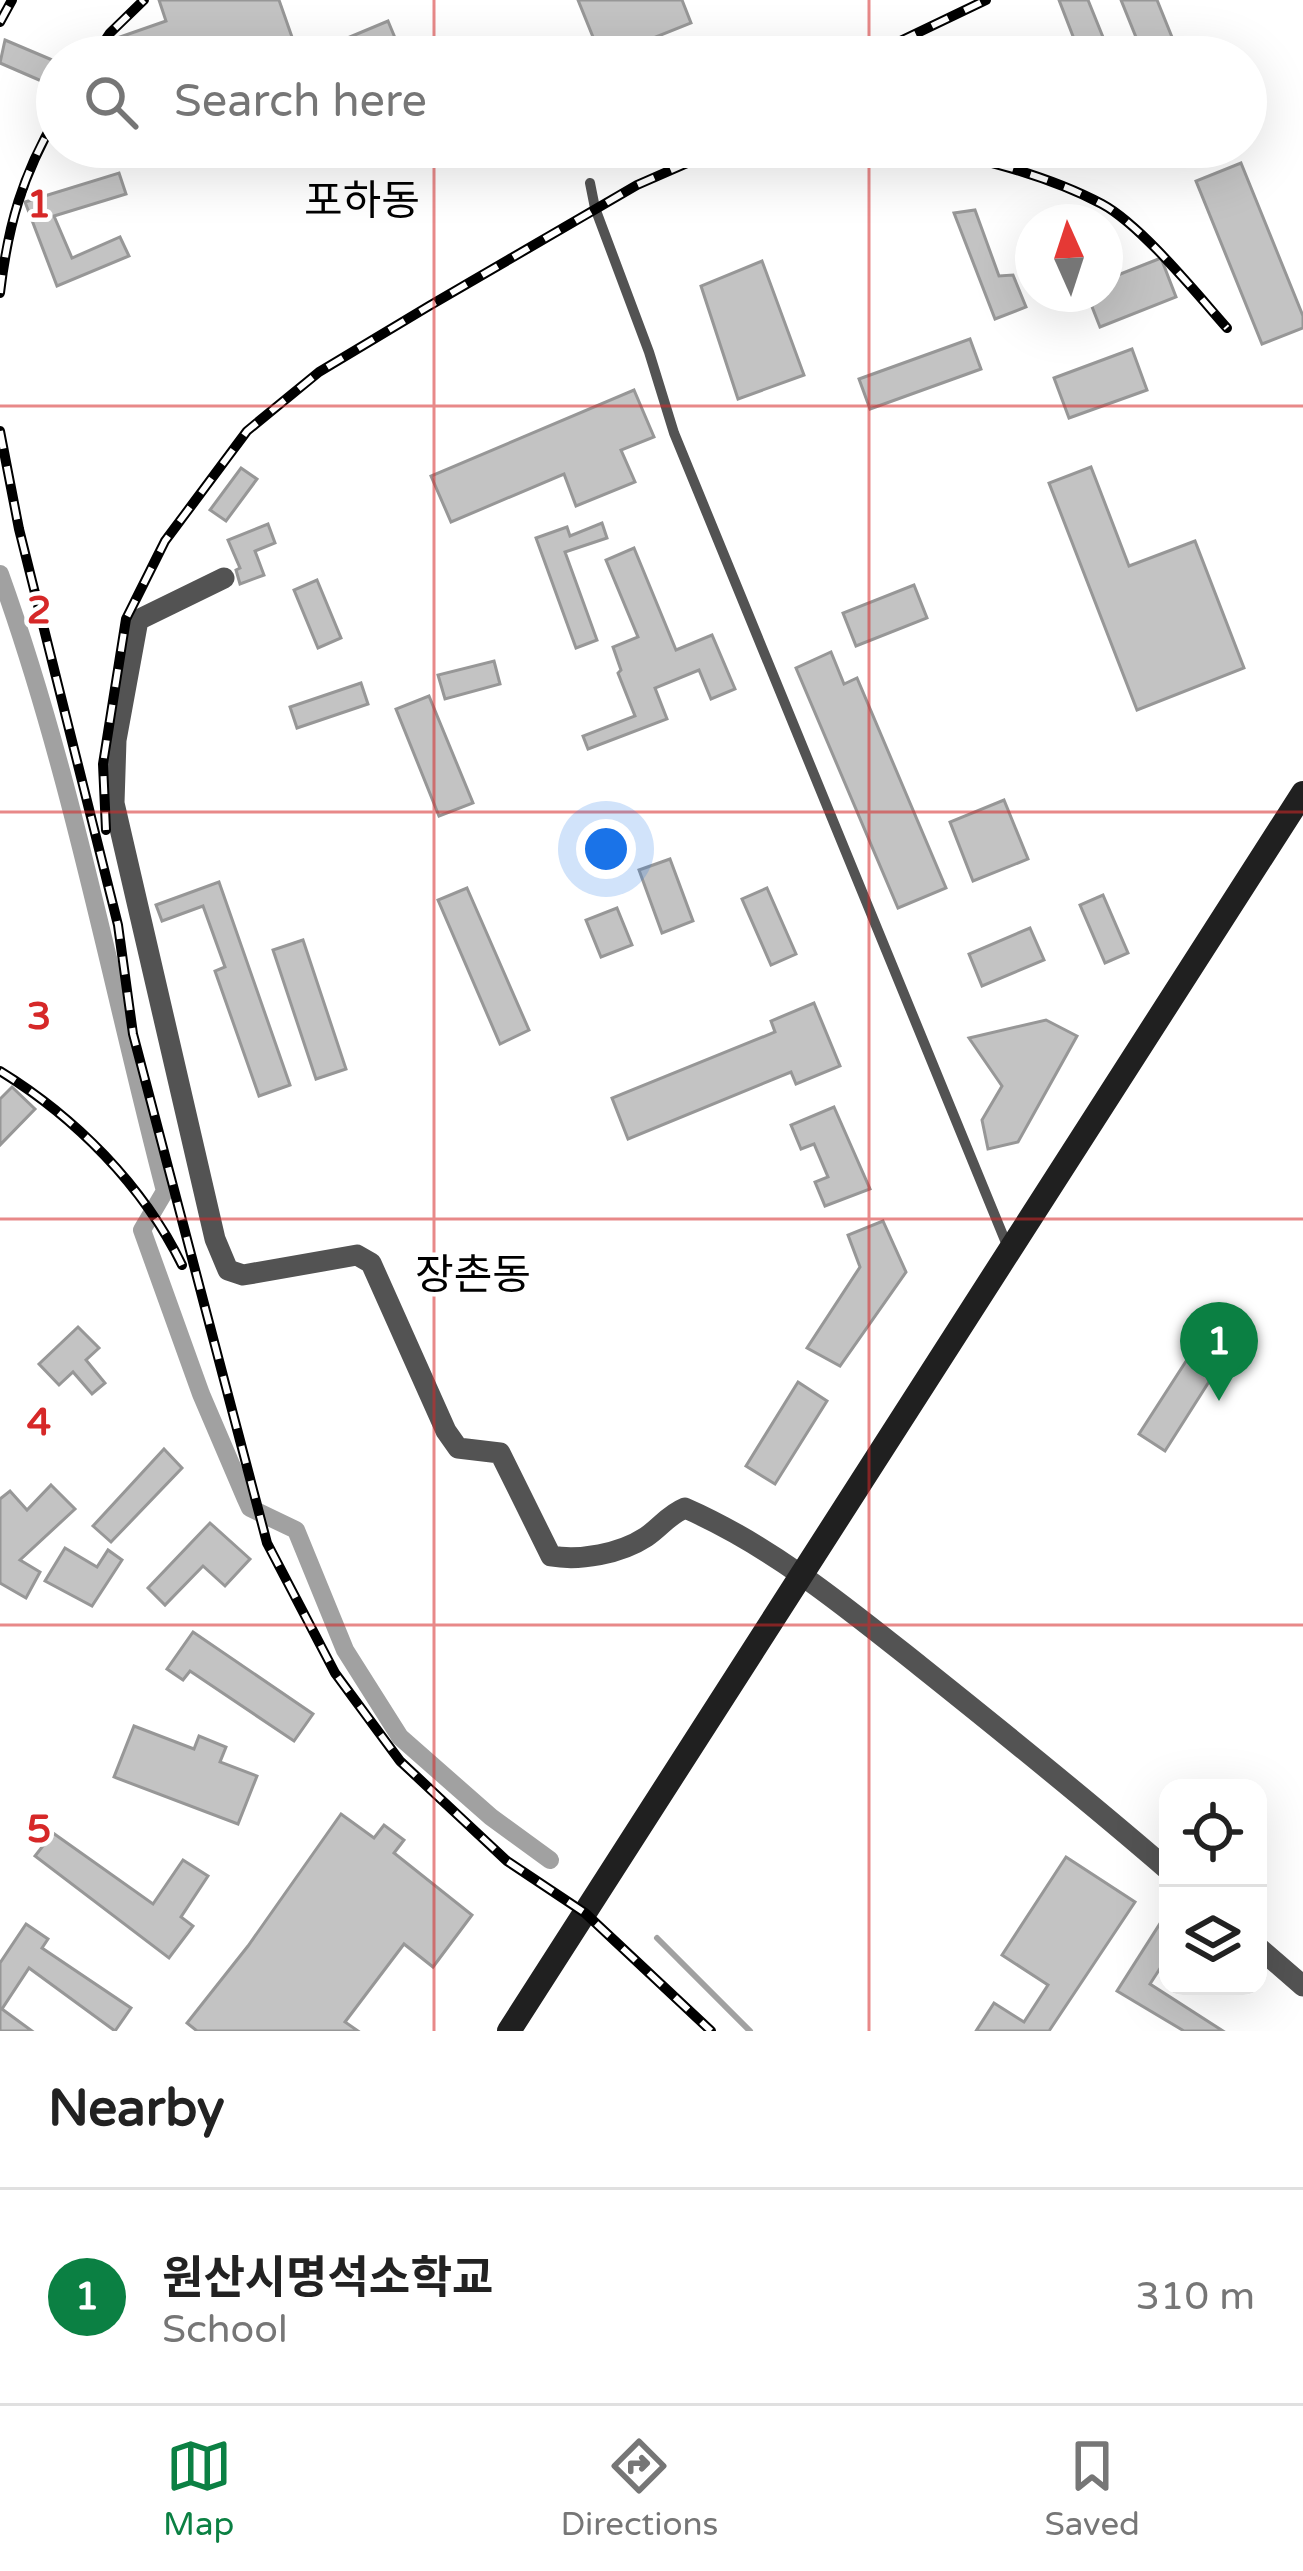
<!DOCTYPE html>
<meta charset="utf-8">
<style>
:root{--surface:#fff;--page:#f2f2f2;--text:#222;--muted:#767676;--line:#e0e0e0;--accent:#0b8043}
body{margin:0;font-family:"Varela Round","Noto Sans KR",sans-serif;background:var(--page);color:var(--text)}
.controls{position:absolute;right:36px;bottom:36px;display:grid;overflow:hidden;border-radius:24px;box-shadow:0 12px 48px #0002}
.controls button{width:108px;height:108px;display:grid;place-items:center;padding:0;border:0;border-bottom:3px solid var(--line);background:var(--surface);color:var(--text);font:60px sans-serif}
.compass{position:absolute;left:1015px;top:204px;width:108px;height:108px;border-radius:50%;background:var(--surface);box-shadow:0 12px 48px #0002;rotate:357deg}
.you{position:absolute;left:606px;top:849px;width:42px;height:42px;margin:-30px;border:9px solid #fff;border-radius:50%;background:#1a73e8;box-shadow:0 0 0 18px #1a73e833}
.badge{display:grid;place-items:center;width:78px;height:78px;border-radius:50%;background:var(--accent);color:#fff;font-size:39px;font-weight:700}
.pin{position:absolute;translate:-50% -99px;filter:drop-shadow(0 3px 6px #0008)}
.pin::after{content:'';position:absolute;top:63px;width:42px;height:36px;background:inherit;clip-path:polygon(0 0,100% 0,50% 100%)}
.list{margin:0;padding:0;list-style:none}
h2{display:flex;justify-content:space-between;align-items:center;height:156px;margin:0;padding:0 48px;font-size:51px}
h2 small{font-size:39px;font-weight:400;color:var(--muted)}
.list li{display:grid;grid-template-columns:78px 1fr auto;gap:36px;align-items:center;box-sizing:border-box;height:216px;padding:0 48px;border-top:3px solid var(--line)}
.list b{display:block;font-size:45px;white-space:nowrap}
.list p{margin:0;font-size:39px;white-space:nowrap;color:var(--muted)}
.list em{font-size:39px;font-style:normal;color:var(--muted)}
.icon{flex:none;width:66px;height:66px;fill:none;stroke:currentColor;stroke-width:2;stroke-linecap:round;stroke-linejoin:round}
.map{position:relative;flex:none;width:1303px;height:2031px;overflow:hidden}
.search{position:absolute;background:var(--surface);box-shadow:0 12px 48px #0002;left:36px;right:36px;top:36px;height:132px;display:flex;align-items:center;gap:30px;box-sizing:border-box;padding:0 42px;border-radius:66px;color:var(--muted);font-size:45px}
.sheet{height:372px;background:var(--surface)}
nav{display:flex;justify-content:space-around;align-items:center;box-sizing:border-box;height:168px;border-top:3px solid var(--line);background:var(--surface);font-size:33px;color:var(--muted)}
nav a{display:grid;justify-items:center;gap:6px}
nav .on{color:var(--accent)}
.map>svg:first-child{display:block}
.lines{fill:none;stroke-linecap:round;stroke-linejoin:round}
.stream{stroke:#a1a1a1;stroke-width:6}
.canal{stroke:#a1a1a1;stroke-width:18}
.building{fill:#c3c3c3;stroke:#979797;stroke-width:3}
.lane{stroke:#535353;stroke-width:10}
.street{stroke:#535353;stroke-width:21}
.secondary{stroke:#202020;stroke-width:24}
.rail-casing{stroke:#000;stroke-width:10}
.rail{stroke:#fff;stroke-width:6;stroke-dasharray:18;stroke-linecap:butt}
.grid{fill:none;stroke:#d62828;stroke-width:3;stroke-opacity:0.55}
.labels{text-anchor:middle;stroke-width:9;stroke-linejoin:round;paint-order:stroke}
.quarter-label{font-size:42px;fill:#000;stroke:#fff}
.grid-label{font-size:39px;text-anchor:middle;font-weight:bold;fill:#d62828;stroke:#fff;stroke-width:9;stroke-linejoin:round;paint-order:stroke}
</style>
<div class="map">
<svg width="1303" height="2031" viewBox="0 0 1303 2031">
<rect width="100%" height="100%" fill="#fff"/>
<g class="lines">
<polyline class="stream" points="657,1938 750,2031"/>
<path class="canal" d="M0,574C72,774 111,985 165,1191L142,1230L201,1394L245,1497L250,1508L296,1530L345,1650L400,1737L491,1817L550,1860"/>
</g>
<g class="building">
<polygon points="159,0 279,0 299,57 104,57 100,44 166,21"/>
<polygon points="578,0 682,0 691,23 606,57 559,57 595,42"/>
<polygon points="1059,0 1088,0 1111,57 1081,57"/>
<polygon points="1121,0 1157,0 1180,57 1144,57"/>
<polygon points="388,21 403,57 302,57"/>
<polygon points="5,40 57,62 53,86 0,63"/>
<polygon points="1241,163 1303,316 1303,328 1262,344 1196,181"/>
<polygon points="119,173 126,194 54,216 72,258 120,237 129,256 57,286 25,202"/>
<polygon points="975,210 999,276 1013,275 1026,307 995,319 954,213"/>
<polygon points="1161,258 1176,297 1100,327 1087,294 1105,294 1105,280"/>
<polygon points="762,261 804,375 738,399 701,286"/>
<polygon points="970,339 981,369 870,409 859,379"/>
<polygon points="1132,349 1147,390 1069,418 1054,378"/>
<polygon points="634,390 654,437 621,450 635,482 576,506 564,474 451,522 431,476"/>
<polygon points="1091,467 1129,566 1195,541 1244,668 1137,710 1049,483"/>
<polygon points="241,468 257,479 226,521 210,510"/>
<polygon points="602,523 607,538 565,552 597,640 576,648 536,538 567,527 570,536"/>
<polygon points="268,524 275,543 255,551 264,575 240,584 236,570 240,568 228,540"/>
<polygon points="634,548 676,650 712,635 735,689 711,699 699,670 655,688 667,719 588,749 583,736 635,716 618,673 621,670 613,647 638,637 606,560"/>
<polygon points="317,580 341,638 318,648 294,590"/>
<polygon points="914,585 927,618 856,646 843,613"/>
<polygon points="831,652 844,684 857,678 946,888 898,908 796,668"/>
<polygon points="494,661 500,684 445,699 438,675"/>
<polygon points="361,683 368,704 297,728 290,707"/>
<polygon points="429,696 473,803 439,816 396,709"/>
<polygon points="1004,800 1028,859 973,881 950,822"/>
<polygon points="670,859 693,921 662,933 639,870"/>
<polygon points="219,882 290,1085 259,1096 215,971 225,967 203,906 162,921 156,905"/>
<polygon points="467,888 529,1030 500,1044 438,900"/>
<polygon points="767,888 796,954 771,965 742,899"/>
<polygon points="1103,895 1128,953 1105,963 1080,905"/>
<polygon points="617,908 632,945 601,957 586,920"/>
<polygon points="1030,928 1044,960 982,986 969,954"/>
<polygon points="303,940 346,1069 316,1079 273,950"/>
<polygon points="814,1003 840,1066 796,1084 791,1072 628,1139 612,1098 775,1032 771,1021"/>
<polygon points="1046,1020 1077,1036 1018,1142 988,1149 982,1120 1002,1086 969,1038"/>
<polygon points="12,1087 35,1109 0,1145 0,1099"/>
<polygon points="834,1107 870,1189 825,1206 815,1182 828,1177 814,1144 801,1149 791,1125"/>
<polygon points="883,1221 906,1272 840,1366 807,1348 860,1267 848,1235"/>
<polygon points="1212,1321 1238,1336 1165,1451 1139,1434"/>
<polygon points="78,1327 99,1348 86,1360 105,1383 92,1394 73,1372 59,1385 39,1364"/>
<polygon points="798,1382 827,1401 775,1484 746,1466"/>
<polygon points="164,1449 182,1468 111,1542 93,1526"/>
<polygon points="51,1485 75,1509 20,1560 40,1572 26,1598 0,1583 0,1499 10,1491 27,1510"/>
<polygon points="210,1523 250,1559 225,1586 203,1566 165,1605 148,1588"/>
<polygon points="65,1548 97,1567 108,1550 122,1560 92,1606 45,1581"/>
<polygon points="193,1632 313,1714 294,1741 190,1671 183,1680 167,1669"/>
<polygon points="134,1726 194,1749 199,1736 226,1747 220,1762 257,1776 238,1824 114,1777"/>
<polygon points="341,1814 374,1838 384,1825 404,1840 394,1853 472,1915 433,1967 404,1944 345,2022 358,2031 197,2031 187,2023 248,1946"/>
<polygon points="53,1833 153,1904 183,1860 208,1876 181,1917 193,1926 169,1958 35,1856"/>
<polygon points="1066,1857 1135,1902 1049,2031 976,2031 994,2003 1024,2022 1048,1985 1002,1955"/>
<polygon points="1168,1911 1168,1956 1150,1984 1223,2031 1184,2031 1117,1991"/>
<polygon points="26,1924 48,1939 42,1948 131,2008 115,2031 29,1968 2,2009 32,2031 0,2031 0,1963"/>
</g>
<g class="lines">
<polyline class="lane" points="590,183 595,208 649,352 674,433 1009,1250"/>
<g class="street">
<path d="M224,578L138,620L116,740L114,803L215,1239L228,1270L243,1275L357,1255L371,1263L446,1431L458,1448L500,1453L551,1556C580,1561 620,1554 646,1537C661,1527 668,1515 685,1508C772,1546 847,1608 920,1666C1004,1733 1087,1800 1168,1870"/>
<polyline points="1258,1947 1303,1986"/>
</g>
<polyline class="secondary" points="509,2031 1303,793"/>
<g class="rail-casing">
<g id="rail">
<polyline points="0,22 12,0"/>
<polyline points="94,57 110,33 144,0"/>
<polyline points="867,57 986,0"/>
<path d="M926,147C985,160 1049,176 1102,204C1141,225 1197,294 1227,328"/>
<path d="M0,293C8,225 22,176 57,116"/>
<polyline points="0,431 19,529 118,925 133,1034 267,1543 335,1673 400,1761 507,1861 585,1913 711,2031"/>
<polyline points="106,830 103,764 126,619 165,541 247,431 319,372 429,306 637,185 724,147"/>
<path d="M0,1071C75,1117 143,1185 182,1265"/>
</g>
</g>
<use href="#rail" class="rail"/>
</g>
<path class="grid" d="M434,0V57M869,0V57M434,147V2031M869,147V2031M0,406H1303M0,812H1303M0,1219H1303M0,1625H1303"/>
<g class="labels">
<g class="quarter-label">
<text x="362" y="215">포하동</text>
<text x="473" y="1289">장촌동</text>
</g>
</g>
<g class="grid-label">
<text x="39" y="217">1</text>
<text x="39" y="623">2</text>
<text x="39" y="1029">3</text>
<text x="39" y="1435">4</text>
<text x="39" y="1842">5</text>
</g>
</svg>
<div class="controls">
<button><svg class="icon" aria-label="locate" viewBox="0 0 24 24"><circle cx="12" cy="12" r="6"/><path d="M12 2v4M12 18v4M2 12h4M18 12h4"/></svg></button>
<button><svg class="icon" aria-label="layers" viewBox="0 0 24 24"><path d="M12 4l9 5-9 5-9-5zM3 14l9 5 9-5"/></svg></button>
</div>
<svg class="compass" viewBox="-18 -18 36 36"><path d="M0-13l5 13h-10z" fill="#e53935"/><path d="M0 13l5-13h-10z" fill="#767676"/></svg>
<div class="you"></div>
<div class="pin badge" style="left:1219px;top:1401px">1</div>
<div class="search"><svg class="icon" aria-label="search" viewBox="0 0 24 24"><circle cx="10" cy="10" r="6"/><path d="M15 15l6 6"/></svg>Search here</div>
</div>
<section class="sheet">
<h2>Nearby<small></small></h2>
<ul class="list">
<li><span class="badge">1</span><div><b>원산시명석소학교</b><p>School</p></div><em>310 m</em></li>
</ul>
</section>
<nav>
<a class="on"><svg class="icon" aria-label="map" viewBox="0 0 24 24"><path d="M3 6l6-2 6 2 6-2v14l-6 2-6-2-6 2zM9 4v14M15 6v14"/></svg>Map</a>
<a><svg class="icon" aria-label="directions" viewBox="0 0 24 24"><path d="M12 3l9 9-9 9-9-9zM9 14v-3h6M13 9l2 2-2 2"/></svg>Directions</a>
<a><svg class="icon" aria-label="saved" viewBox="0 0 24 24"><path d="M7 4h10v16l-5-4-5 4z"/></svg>Saved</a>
</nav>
